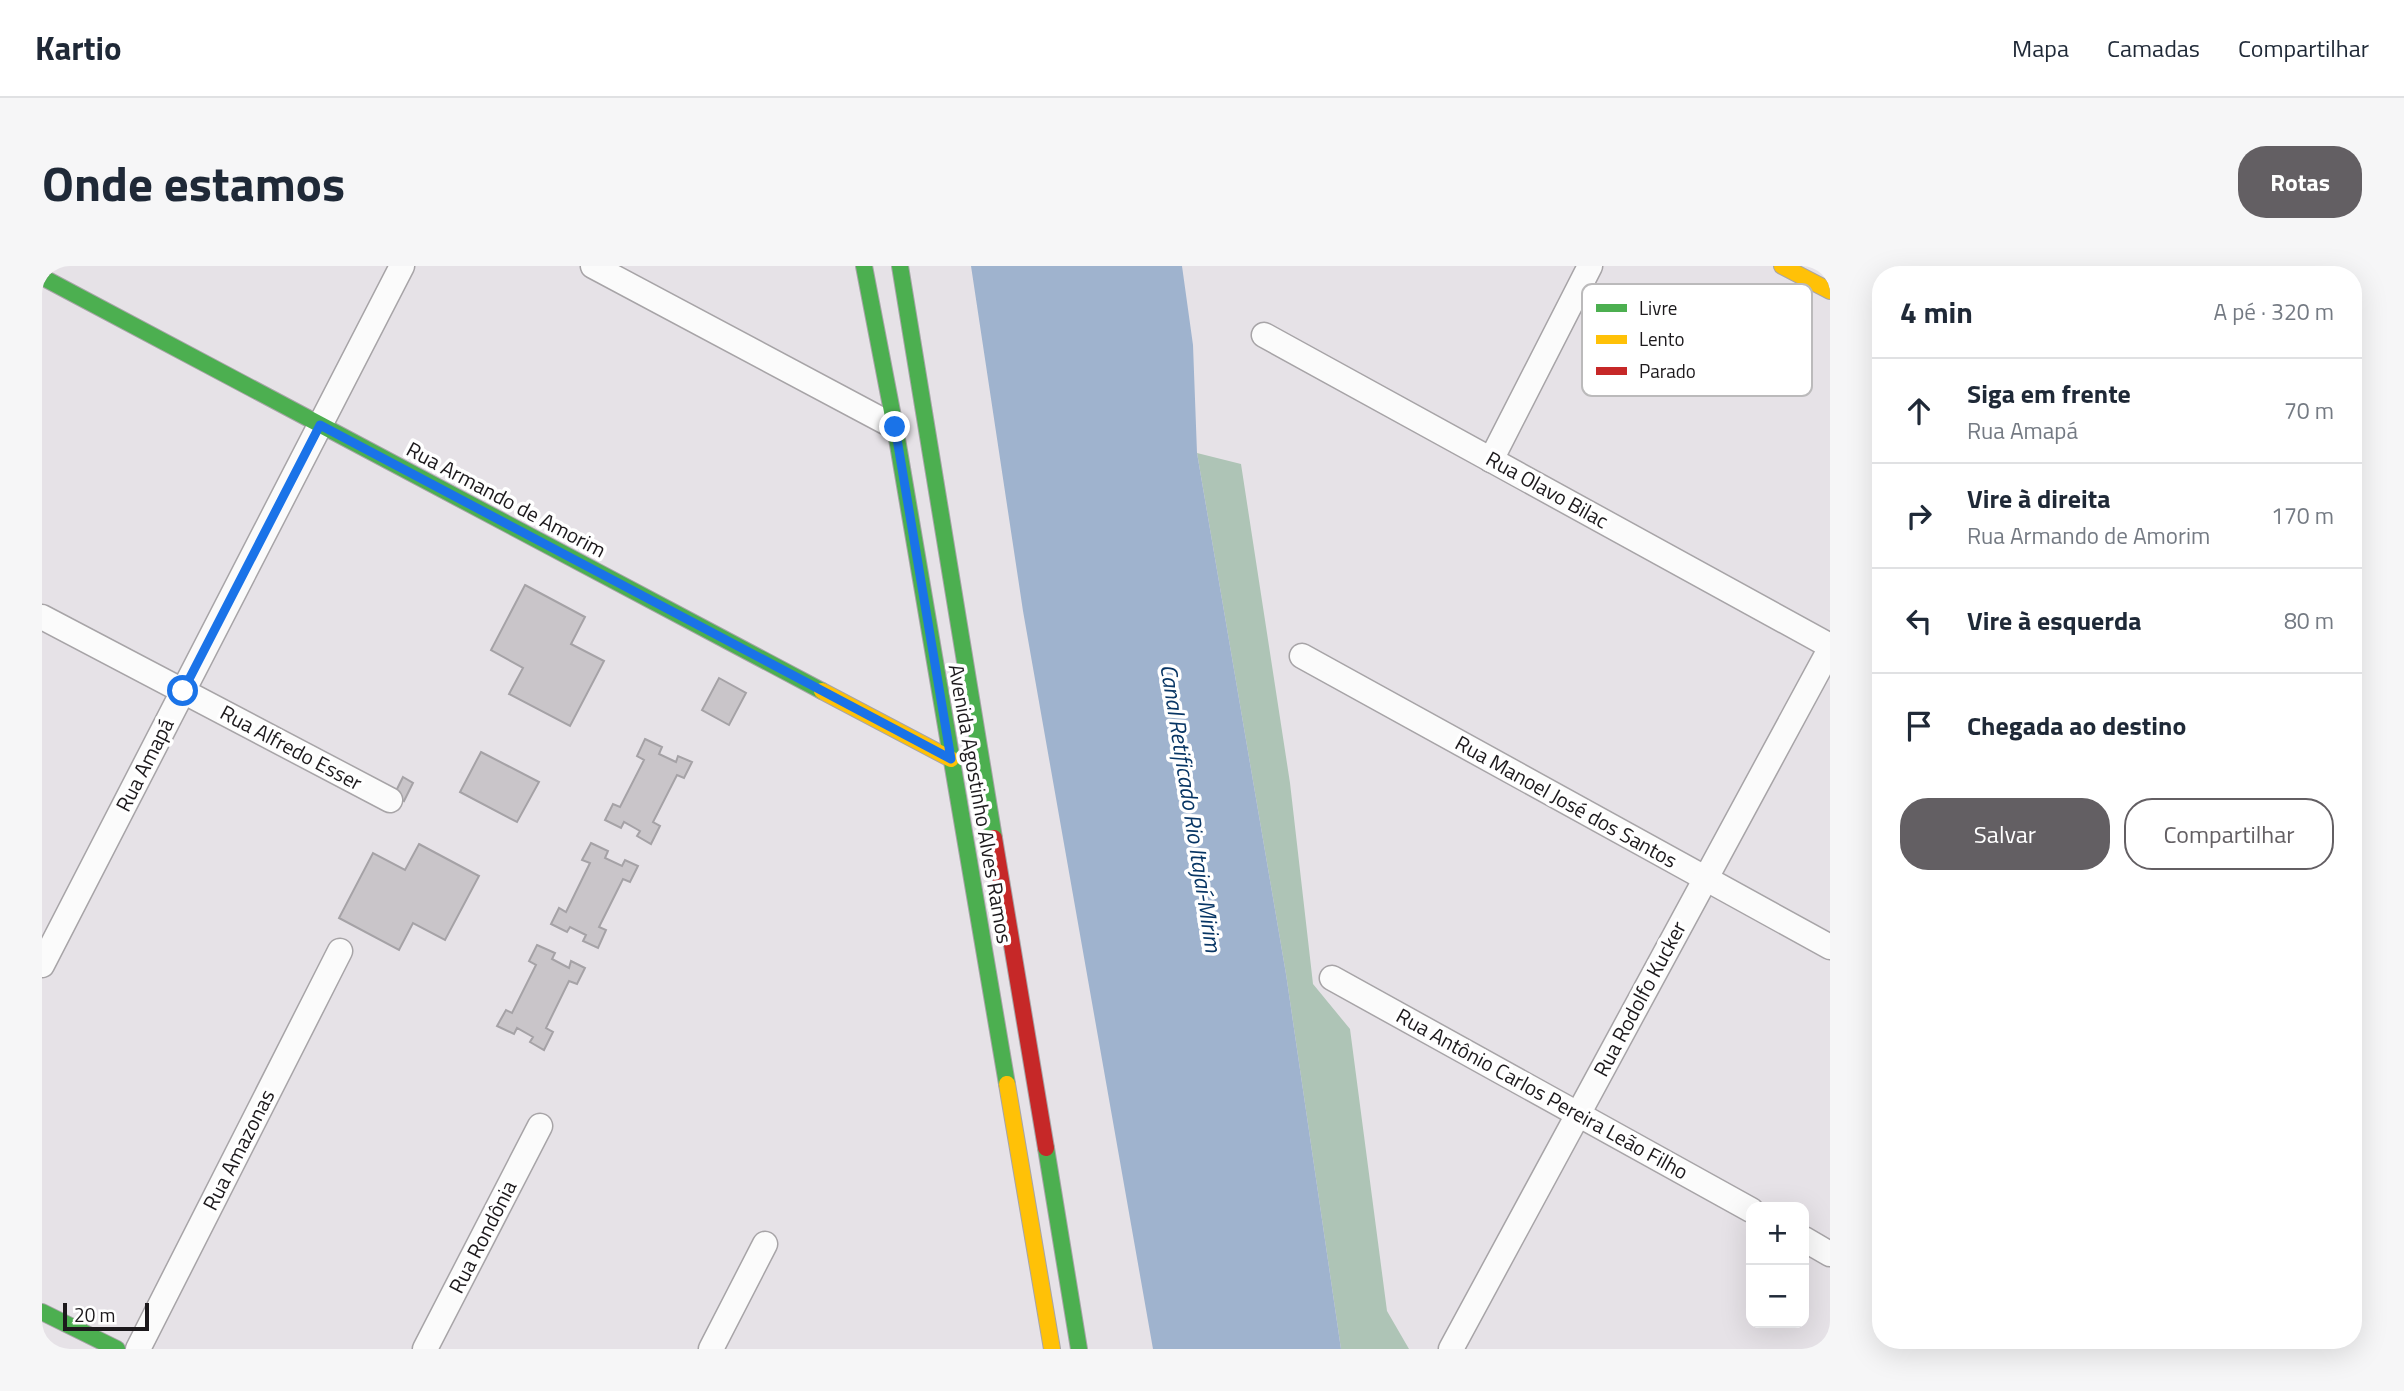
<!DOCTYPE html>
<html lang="pt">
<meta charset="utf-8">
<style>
:root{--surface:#fff;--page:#f6f6f7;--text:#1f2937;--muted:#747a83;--line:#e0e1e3;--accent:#635f63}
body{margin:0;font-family:"Titillium Web",sans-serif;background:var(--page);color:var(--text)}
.controls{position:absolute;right:21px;bottom:21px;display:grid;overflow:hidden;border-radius:14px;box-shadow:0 7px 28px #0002}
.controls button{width:63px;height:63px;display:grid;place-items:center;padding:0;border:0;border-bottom:2px solid var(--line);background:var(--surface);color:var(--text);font:35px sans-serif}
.scale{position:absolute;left:21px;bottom:18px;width:86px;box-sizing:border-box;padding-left:7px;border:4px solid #1c191c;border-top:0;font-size:19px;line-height:24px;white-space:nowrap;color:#1c191c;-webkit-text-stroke:5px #fff;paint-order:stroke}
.stop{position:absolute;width:21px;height:21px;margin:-16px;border:5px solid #1a73e8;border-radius:50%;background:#fff}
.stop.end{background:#1a73e8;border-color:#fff;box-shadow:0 2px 7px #0008}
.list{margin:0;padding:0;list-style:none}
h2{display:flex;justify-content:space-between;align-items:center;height:91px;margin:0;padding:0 28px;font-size:30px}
h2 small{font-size:23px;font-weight:400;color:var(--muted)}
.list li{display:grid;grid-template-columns:46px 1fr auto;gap:21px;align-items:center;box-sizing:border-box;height:105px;padding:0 28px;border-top:2px solid var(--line)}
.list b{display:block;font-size:26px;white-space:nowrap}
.list p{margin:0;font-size:23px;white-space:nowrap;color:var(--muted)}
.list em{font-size:23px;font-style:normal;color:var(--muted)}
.actions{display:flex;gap:14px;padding:21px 28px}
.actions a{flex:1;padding:16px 0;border:2px solid var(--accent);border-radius:28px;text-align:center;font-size:24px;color:var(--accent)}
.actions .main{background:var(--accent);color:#fff}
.icon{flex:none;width:38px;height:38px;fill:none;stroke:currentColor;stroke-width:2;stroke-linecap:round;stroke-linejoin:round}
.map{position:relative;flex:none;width:1788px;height:1083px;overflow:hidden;border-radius:28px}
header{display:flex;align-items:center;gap:42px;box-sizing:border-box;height:98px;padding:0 35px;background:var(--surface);border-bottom:2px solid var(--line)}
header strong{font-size:33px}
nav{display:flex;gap:38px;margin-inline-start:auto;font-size:24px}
.intro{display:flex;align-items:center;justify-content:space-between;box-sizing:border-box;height:168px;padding:0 42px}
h1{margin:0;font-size:49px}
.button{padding:18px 32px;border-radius:28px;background:var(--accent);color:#fff;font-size:24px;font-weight:700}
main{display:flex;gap:42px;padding:0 42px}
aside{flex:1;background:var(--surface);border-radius:28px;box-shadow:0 7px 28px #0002}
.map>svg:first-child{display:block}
.forest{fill:#aec4b6}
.water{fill:#9fb3ce}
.building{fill:#c9c5c9;stroke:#a5a2a6;stroke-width:2}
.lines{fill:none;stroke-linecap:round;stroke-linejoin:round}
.street-casing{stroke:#a7a4a7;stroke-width:27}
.fast-casing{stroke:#a7a4a7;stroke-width:18}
.slow-casing{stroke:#a7a4a7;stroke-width:18}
.jam-casing{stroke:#a7a4a7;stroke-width:18}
.street{stroke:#fbfbfb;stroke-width:24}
.fast{stroke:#4caf50;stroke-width:16}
.slow{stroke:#ffc107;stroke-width:16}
.jam{stroke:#c62828;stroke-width:16}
.route{stroke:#1a73e8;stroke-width:9}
.labels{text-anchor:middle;stroke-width:7;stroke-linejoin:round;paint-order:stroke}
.street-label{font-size:21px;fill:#1c191c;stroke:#fff}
.water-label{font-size:23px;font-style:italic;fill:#073564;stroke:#fff}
.key{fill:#fff;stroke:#bbbabb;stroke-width:2}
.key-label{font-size:19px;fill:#1c191c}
</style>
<header>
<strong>Kartio</strong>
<nav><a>Mapa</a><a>Camadas</a><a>Compartilhar</a></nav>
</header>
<div class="intro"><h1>Onde estamos</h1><a class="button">Rotas</a></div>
<main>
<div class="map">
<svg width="1788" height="1083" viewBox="0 0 1788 1083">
<rect width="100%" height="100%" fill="#e6e2e7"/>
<polygon class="forest" points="1155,187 1199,198 1248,517 1271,718 1308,763 1345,1045 1367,1083 1299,1083 1244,708"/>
<polygon class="water" points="929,0 1140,0 1151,79 1155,187 1244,708 1299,1083 1111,1083 981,345"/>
<g class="building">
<polygon points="483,319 543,351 529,378 562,395 528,460 467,428 481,402 449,384"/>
<polygon points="677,412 704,427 687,459 660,444"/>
<polygon points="603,473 620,481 617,488 634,496 636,490 650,496 642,512 635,509 611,556 618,560 609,578 595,570 598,565 582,556 579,562 563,554 571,538 578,541 602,494 595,490"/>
<polygon points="439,486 497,516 475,556 418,526"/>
<polygon points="361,511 371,517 362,535 352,529"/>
<polygon points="549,577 566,585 563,592 580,600 583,594 596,600 588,616 581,613 557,661 564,664 556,682 541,675 544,669 528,661 525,666 509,658 517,642 524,646 548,597 540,594"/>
<polygon points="377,578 437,610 403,674 371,657 357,684 297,652 331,587 363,604"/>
<polygon points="495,679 513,687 510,693 527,702 529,695 543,702 535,718 527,715 504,762 511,766 502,784 488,776 491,771 475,762 472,768 455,760 464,744 470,747 494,699 487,695"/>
</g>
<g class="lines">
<g class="street-casing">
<g id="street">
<polyline points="551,0 853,161"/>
<polyline points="1222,69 1788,380"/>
<polyline points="1449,194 1548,0"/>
<polyline points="0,351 348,534"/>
<polyline points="1260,390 1788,681"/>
<polyline points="0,699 360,0"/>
<polyline points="1290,712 1709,944"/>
<polyline points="1762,973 1788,988"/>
<polyline points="96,1083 298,685"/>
<polyline points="383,1083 498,860"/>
<polyline points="669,1083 723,978"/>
<polyline points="1409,1083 1788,383"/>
</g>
</g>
<g class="fast-casing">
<g id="fast">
<polyline points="822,0 853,161 965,818"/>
<polyline points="858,0 952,572"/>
<polyline points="0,11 780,425"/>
<polyline points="1004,882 1037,1083"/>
<polyline points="0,1046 75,1083"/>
</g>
</g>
<g class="slow-casing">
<g id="slow">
<polyline points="1740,0 1788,25"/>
<polyline points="780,425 909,493"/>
<polyline points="965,818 1010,1083"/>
</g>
</g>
<g class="jam-casing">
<polyline id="jam" points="952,572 1004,882"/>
</g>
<use href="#street" class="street"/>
<use href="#fast" class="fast"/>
<use href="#slow" class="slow"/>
<use href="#jam" class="jam"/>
</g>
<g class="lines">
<polyline class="route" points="141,425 278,159 909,493 853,161"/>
</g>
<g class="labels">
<g class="street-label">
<text transform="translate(1505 224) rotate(29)" y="7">Rua Olavo Bilac</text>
<text transform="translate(464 234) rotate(28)" y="7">Rua Armando de Amorim</text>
<text transform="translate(249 482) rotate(28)" y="7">Rua Alfredo Esser</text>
<text transform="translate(103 499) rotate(-63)" y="7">Rua Amapá</text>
<text transform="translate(1524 536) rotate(29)" y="7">Rua Manoel José dos Santos</text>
<text transform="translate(938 538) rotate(80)" y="7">Avenida Agostinho Alves Ramos</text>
<text transform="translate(1598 733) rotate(-62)" y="7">Rua Rodolfo Kucker</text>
<text transform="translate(1500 828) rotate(29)" y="7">Rua Antônio Carlos Pereira Leão Filho</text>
<text transform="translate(197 884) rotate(-63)" y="7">Rua Amazonas</text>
<text transform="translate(441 971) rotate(-63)" y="7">Rua Rondônia</text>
</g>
<g class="water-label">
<text transform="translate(1149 542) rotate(81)" y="8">Canal Retificado Rio Itajaí-Mirim</text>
</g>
</g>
<rect x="1540" y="18" width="230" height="112" rx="10" class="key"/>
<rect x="1554" y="38" width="31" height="8" fill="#4caf50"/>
<rect x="1554" y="69" width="31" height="9" fill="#ffc107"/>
<rect x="1554" y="101" width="31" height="8" fill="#c62828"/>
<g class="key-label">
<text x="1597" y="49">Livre</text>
<text x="1597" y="80">Lento</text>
<text x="1597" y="112">Parado</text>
</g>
</svg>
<div class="controls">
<button>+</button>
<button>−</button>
</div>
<div class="scale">20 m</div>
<div class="stop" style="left:141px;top:425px"></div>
<div class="stop end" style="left:853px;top:161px"></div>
</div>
<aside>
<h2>4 min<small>A pé · 320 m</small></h2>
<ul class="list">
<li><svg class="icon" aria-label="ahead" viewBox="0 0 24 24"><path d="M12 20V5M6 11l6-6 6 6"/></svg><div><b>Siga em frente</b><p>Rua Amapá</p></div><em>70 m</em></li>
<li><svg class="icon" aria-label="right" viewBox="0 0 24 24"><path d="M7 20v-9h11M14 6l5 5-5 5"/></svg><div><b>Vire à direita</b><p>Rua Armando de Amorim</p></div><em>170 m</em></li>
<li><svg class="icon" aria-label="left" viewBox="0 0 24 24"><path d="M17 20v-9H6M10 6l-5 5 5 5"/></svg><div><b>Vire à esquerda</b></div><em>80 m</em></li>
<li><svg class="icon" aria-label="arrive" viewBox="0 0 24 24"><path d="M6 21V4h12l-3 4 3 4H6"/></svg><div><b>Chegada ao destino</b></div></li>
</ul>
<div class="actions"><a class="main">Salvar</a><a>Compartilhar</a></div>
</aside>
</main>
